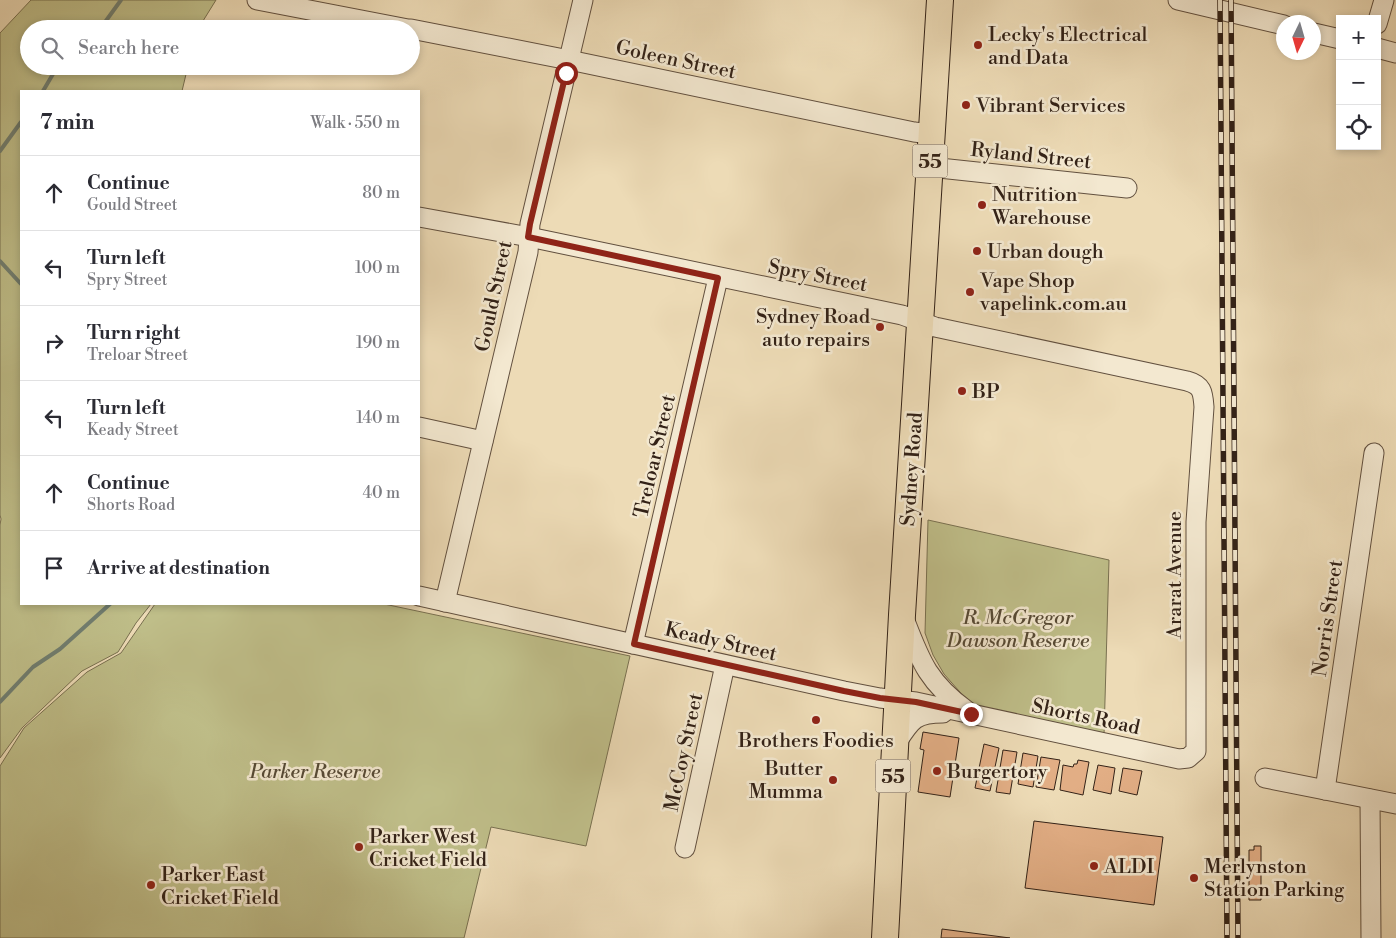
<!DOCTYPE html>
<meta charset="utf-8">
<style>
:root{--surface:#fff;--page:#f2f2f3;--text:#2b2b33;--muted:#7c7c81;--line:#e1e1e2}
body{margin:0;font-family:"Libre Bodoni",serif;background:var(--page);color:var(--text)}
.controls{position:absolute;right:15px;top:15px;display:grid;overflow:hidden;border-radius:0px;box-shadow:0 2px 8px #0003}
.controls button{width:45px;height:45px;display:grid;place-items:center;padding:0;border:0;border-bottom:1px solid var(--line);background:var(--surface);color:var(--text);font:25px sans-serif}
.compass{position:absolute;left:1276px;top:15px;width:45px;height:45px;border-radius:50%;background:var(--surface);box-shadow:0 2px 8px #0003;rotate:185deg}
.stop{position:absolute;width:15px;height:15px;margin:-11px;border:4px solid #8f2418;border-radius:50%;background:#fff}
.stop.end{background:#8f2418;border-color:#fff;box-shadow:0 1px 5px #0008}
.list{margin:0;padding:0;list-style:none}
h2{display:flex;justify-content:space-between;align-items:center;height:65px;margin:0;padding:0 20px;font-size:21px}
h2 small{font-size:16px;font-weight:400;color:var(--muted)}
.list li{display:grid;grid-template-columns:32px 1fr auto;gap:15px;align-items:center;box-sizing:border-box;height:75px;padding:0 20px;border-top:1px solid var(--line)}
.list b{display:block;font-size:19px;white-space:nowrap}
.list p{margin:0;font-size:16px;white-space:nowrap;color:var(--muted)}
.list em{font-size:16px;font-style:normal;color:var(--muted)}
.icon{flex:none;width:28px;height:28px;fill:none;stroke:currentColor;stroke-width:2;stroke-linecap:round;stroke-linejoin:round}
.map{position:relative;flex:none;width:1396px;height:938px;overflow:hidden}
.search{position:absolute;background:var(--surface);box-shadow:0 2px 8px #0003;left:20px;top:20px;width:400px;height:55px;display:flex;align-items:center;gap:12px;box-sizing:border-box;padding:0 18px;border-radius:28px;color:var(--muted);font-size:19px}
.panel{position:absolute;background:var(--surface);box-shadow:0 2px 8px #0003;left:20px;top:90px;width:400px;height:515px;border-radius:0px}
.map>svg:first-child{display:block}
.green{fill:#bfbe89;stroke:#797050}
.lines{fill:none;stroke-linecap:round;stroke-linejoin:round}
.stream{stroke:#717e70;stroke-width:4}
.building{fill:#e2ae85;stroke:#332217}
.minor-casing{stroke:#62503f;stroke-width:21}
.highway-casing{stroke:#332217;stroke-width:28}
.minor{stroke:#f3e8d0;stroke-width:19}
.highway{stroke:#eddbb6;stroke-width:26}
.rail-casing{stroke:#332217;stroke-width:5.5}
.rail{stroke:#f3e8d0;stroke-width:4;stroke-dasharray:11;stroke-linecap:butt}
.route{stroke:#8f2418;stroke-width:6}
.poi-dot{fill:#8f2418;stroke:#f3e8d0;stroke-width:2}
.labels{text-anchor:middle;stroke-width:5;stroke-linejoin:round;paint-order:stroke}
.shield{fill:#f3e8d0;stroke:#6d5d4e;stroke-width:1}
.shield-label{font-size:19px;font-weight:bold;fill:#332217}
.poi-label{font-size:20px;fill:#332217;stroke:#f3e8d0;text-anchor:start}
.street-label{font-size:20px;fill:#332217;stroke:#f3e8d0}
.park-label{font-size:20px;font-style:italic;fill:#564934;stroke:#f3e8d0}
</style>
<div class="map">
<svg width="1396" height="938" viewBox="0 0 1396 938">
<rect width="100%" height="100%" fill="#eddbb6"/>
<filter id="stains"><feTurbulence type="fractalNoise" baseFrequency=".004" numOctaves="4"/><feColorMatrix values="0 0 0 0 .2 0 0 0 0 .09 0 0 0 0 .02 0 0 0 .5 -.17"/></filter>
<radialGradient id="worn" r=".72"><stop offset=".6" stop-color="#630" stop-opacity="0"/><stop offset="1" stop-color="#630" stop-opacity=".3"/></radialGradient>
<g class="green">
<polygon points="31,0 216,0 198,29 29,29 29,66 188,66 182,91 21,91 21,604 151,604 136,623 118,652 82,671 22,728 0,758 0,525 1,519 0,515 0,33"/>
<polygon points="928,520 1109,560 1104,735 981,707 967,700 944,674 933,655 925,633"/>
<polygon points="155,604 384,604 630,656 586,846 491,827 464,938 0,938 0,766 24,728 87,672 121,653"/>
</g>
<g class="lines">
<g class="stream">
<polyline points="100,29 121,0"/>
<polyline points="43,91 53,74 64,66"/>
<polyline points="0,151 21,122"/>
<polyline points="0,261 21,284"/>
<polyline points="0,702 33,667 60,649 110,604"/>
</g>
</g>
<g class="building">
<polygon points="923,732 959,738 950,797 918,792 924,750 920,749"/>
<polygon points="984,744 999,748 990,791 975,788"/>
<polygon points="1003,750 1017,752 1010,794 996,792"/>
<polygon points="1023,753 1038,756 1033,787 1018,784"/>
<polygon points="1041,757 1060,760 1054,790 1036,787"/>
<polygon points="1078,760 1089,762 1083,795 1060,790 1063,765 1073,767 1074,764 1077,764"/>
<polygon points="1098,765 1115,768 1111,794 1093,790"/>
<polygon points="1123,768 1142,771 1137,795 1119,791"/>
<polygon points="1034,821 1163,837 1154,905 1025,888"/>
<polygon points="1254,846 1261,846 1261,900 1249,900 1249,850 1254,850"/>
<polygon points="942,929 1010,938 941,938"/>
</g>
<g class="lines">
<g class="minor-casing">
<g id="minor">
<polyline points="257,0 408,29"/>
<polyline points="1178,0 1284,25"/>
<polyline points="1377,24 1384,0"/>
<polyline points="411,29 569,60 914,132 932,134"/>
<polyline points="1314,33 1340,39"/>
<polyline points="1377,48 1396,53"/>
<polyline points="930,167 1127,188"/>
<path d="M419,217L529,237L902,315L935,327L1187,381C1202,385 1203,392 1204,407L1196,522V751L1188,758L1179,759L916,702L880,698L844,691L419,596"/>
<polyline points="419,427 483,441"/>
<polyline points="445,602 528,252 530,224 583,0"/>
<path d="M905,621C921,663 929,683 967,711"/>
<polyline points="633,644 718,278"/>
<path d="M897,742C911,720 915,713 943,713"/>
<polyline points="1265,778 1396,804"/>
<polyline points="1325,790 1374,453"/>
<polyline points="1370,799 1371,938"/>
<polyline points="685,848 725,665"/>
</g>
</g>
<g class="highway-casing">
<polyline id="highway" points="885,938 902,615 940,0"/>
</g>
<use href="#minor" class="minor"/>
<use href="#highway" class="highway"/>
<g class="rail-casing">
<g id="rail">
<polyline points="1220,0 1227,938"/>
<polyline points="1231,0 1238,938"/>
</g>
</g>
<use href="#rail" class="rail"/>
</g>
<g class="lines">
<polyline class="route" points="566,73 530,224 528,237 718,278 634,644 844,691 880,698 916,702 971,714"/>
</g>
<g class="poi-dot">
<circle cx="978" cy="45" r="5"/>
<circle cx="966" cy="105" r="5"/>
<circle cx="982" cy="205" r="5"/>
<circle cx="977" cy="251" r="5"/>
<circle cx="970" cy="292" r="5"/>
<circle cx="880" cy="327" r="5"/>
<circle cx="962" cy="391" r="5"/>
<circle cx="816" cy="720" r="5"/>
<circle cx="937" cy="771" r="5"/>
<circle cx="833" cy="780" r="5"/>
<circle cx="359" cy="847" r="5"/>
<circle cx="1094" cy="866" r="5"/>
<circle cx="1194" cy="878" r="5"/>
<circle cx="151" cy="885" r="5"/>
</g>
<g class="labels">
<g class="shield">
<rect x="912.5" y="144.5" width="35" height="33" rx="4"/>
<rect x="875.5" y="759.5" width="35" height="33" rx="4"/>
</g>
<g class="shield-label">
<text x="930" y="168">55</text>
<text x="893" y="783">55</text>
</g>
<g class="poi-label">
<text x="988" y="41">Lecky's Electrical<tspan x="988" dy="23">and Data</tspan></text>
<text x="976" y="112">Vibrant Services</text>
<text x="992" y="201">Nutrition<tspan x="992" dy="23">Warehouse</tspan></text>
<text x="987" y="258">Urban dough</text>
<text x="980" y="287">Vape Shop<tspan x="980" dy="23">vapelink.com.au</tspan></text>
<text x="870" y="323" text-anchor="end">Sydney Road<tspan x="870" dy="23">auto repairs</tspan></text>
<text x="972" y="398">BP</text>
<text x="816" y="747" text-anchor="middle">Brothers Foodies</text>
<text x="823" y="775" text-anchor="end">Butter<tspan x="823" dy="23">Mumma</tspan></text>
<text x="947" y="778">Burgertory</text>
<text x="369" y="843">Parker West<tspan x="369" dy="23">Cricket Field</tspan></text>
<text x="1104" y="873">ALDI</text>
<text x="1204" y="873">Merlynston<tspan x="1204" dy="23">Station Parking</tspan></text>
<text x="161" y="881">Parker East<tspan x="161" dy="23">Cricket Field</tspan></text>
</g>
<g class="street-label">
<text transform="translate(676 59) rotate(12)" y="7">Goleen Street</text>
<text transform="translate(1031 155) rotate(6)" y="7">Ryland Street</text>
<text transform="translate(818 275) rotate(11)" y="7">Spry Street</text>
<text transform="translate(493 296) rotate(-78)" y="7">Gould Street</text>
<text transform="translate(654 456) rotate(-77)" y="7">Treloar Street</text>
<text transform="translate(911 469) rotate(-86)" y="7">Sydney Road</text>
<text transform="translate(1174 575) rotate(-90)" y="7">Ararat Avenue</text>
<text transform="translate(1327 618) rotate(-82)" y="7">Norris Street</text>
<text transform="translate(721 641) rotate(13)" y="7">Keady Street</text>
<text transform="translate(1086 716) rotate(12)" y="7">Shorts Road</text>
<text transform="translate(683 752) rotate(-78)" y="7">McCoy Street</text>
</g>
<g class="park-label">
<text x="1018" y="624">R. McGregor<tspan x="1018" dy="23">Dawson Reserve</tspan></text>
<text x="315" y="778">Parker Reserve</text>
</g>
</g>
<rect width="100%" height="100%" filter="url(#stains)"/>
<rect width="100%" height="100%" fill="url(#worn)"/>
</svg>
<div class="controls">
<button>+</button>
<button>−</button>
<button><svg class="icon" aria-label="locate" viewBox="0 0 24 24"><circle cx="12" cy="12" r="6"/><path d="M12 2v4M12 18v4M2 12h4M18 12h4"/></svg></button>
</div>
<svg class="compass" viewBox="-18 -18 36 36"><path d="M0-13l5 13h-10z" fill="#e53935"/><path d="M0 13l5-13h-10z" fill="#7c7c81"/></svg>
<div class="stop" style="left:566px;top:73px"></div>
<div class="stop end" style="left:971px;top:714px"></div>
<div class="search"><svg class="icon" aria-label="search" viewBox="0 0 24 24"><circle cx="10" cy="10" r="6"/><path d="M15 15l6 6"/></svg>Search here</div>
<section class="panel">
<h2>7 min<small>Walk · 550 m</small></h2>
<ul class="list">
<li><svg class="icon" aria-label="ahead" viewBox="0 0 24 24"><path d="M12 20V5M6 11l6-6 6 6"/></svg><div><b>Continue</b><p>Gould Street</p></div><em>80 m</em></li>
<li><svg class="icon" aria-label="left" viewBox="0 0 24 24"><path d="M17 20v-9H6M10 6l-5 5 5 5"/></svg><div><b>Turn left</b><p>Spry Street</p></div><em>100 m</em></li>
<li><svg class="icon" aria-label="right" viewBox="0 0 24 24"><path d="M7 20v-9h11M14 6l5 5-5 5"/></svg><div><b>Turn right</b><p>Treloar Street</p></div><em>190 m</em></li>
<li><svg class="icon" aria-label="left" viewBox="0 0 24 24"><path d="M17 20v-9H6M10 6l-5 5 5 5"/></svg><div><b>Turn left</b><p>Keady Street</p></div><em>140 m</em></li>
<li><svg class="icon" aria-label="ahead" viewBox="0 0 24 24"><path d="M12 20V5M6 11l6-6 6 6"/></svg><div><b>Continue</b><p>Shorts Road</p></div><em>40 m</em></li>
<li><svg class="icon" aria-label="arrive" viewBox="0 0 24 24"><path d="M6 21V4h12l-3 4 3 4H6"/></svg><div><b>Arrive at destination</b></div></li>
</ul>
</section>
</div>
